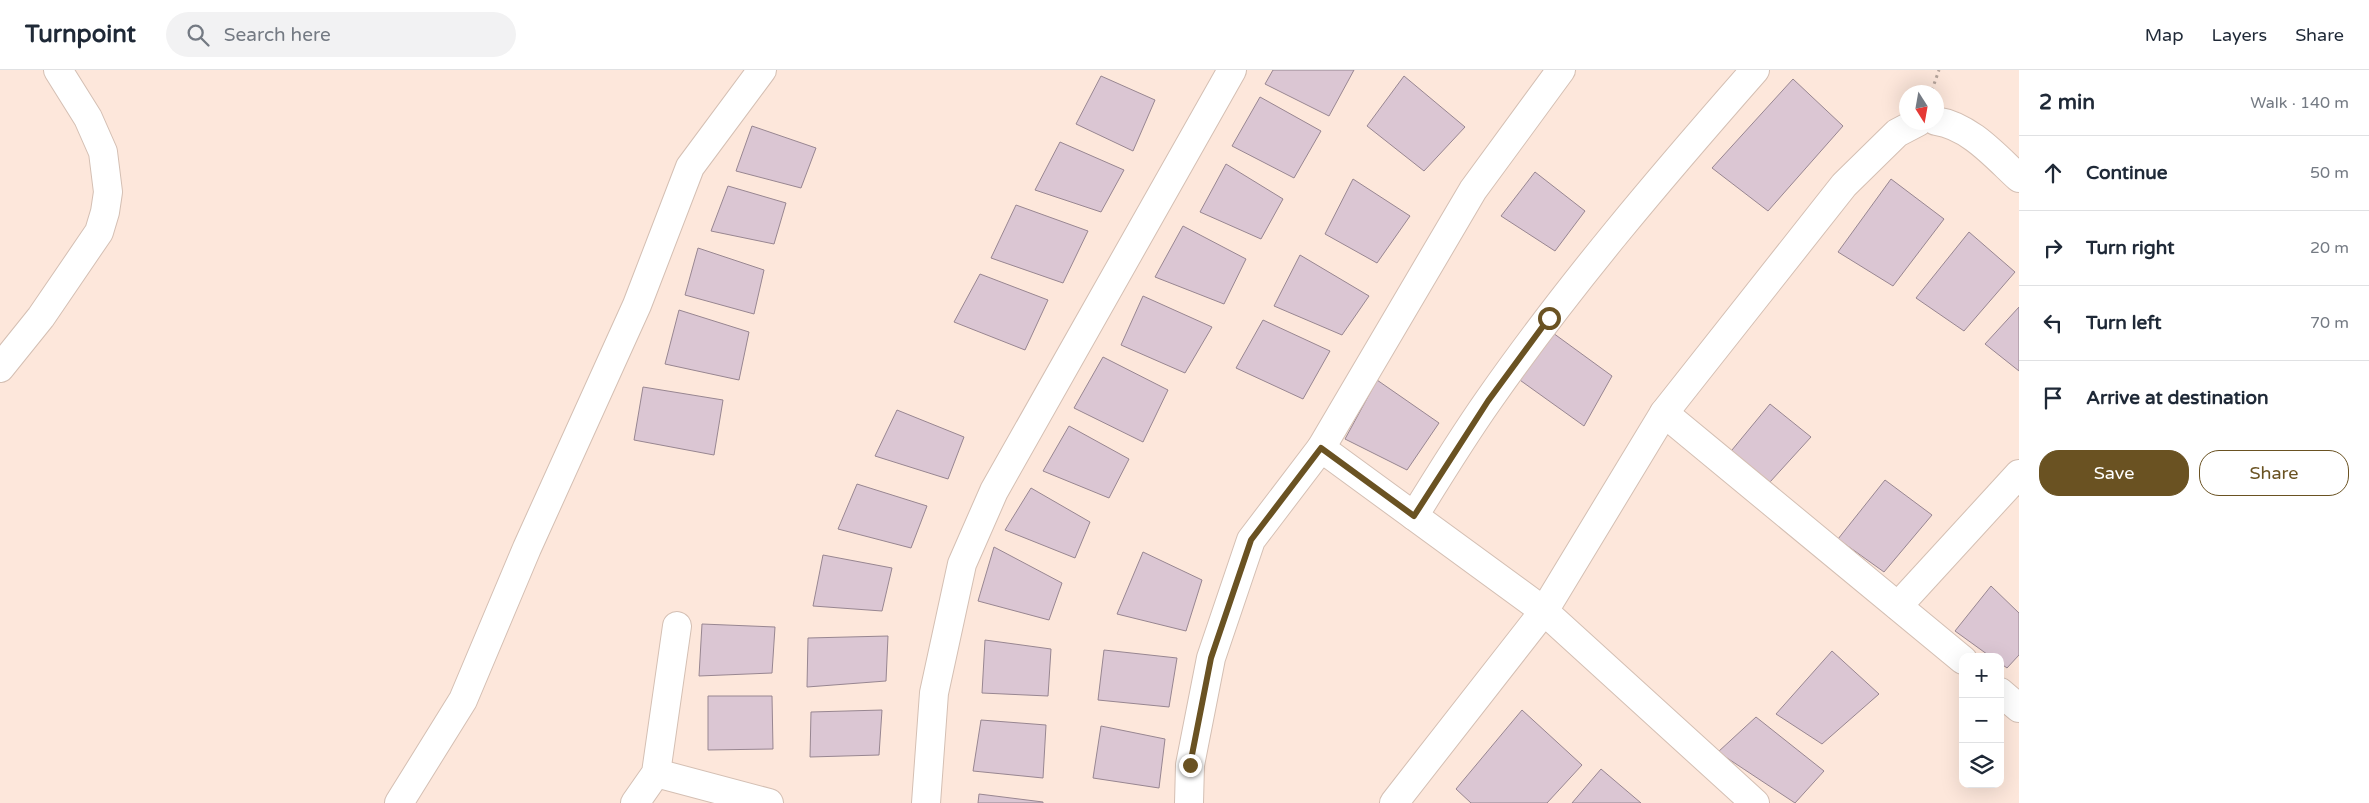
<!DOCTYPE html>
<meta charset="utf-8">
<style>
:root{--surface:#fff;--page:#f2f2f3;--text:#1f2937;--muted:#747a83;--line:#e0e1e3;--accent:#6a5222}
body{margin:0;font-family:"Varela Round",sans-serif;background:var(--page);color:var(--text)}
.controls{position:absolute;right:15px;bottom:15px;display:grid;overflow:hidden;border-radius:10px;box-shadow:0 5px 20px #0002}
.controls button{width:45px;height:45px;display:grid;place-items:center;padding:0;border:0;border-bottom:1px solid var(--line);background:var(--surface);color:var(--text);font:25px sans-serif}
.compass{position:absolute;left:1899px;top:15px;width:45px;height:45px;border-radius:50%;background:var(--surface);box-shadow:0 5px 20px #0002;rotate:169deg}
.stop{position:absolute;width:15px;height:15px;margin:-11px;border:4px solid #6a5222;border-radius:50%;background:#fff}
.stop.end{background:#6a5222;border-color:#fff;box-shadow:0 1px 5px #0008}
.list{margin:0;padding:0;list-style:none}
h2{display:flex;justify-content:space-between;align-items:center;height:65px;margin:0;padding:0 20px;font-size:21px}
h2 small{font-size:16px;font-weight:400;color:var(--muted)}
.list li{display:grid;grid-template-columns:32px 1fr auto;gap:15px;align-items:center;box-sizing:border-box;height:75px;padding:0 20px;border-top:1px solid var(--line)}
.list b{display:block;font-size:19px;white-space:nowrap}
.list em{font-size:16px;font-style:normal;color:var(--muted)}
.actions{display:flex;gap:10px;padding:15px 20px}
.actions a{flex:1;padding:11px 0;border:1px solid var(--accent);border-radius:20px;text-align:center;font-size:18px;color:var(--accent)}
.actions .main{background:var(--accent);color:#fff}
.icon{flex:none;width:28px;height:28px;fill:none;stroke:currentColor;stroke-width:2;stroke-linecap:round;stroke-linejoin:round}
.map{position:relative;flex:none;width:2019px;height:733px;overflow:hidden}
header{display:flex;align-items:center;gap:30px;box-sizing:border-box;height:70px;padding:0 25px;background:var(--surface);border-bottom:1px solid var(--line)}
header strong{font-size:24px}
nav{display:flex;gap:28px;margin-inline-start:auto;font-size:18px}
.search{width:350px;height:45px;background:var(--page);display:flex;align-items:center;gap:12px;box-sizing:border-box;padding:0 18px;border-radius:28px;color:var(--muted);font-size:19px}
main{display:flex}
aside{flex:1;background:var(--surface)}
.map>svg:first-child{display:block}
.building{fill:#dbc6d3;stroke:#988691}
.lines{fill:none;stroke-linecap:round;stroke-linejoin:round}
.street-casing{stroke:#d4bfb3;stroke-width:30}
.path{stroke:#b5a49b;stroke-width:3;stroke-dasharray:2.5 4;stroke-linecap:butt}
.street{stroke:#fff;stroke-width:28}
.route{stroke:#6a5222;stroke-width:6}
</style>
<header>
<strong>Turnpoint</strong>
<div class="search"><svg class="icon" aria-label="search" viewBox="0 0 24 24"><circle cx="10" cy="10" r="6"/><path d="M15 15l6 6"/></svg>Search here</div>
<nav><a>Map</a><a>Layers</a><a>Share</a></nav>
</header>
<main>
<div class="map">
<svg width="2019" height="733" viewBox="0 0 2019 733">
<rect width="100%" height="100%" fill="#fde7db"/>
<g class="building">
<polygon points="1273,0 1354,0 1329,46 1265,14"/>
<polygon points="1101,6 1155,30 1133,81 1076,54"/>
<polygon points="1404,6 1465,57 1424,101 1367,56"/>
<polygon points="1793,9 1843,56 1768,141 1712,98"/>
<polygon points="1260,27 1321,61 1294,108 1232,76"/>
<polygon points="752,56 816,78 801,118 736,101"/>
<polygon points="1060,72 1124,100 1101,142 1035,120"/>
<polygon points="1226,94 1283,129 1261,169 1200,142"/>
<polygon points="1535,102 1585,141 1555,181 1501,146"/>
<polygon points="1353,109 1410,146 1377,193 1325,164"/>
<polygon points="1891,109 1944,149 1893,216 1838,182"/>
<polygon points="728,116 786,133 774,174 711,161"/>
<polygon points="1016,135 1088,161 1063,213 991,188"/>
<polygon points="1183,156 1246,189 1224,234 1155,207"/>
<polygon points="1969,162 2015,202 1964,261 1916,228"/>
<polygon points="698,178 764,200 754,244 685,225"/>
<polygon points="1300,185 1369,226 1342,265 1274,236"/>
<polygon points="980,204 1048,230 1025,280 954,252"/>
<polygon points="1143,226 1212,257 1185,303 1121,275"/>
<polygon points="2019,237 2019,301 1985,274"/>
<polygon points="679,240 749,262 739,310 665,294"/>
<polygon points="1263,250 1330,281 1303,329 1236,298"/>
<polygon points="1553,263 1612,306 1584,356 1517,308"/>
<polygon points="1103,287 1168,320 1143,372 1074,338"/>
<polygon points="1377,310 1439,353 1407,400 1345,369"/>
<polygon points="643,317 723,330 714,385 634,370"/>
<polygon points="1770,334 1811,367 1770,412 1727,386"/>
<polygon points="897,340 964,367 948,409 875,386"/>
<polygon points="1069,356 1129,389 1109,428 1043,401"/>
<polygon points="1885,410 1932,445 1884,502 1838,469"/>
<polygon points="857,414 927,436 911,478 838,459"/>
<polygon points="1031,418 1090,452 1075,488 1005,460"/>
<polygon points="994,477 1062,513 1049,550 978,531"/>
<polygon points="1143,482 1202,510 1186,561 1117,544"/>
<polygon points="823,485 892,498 882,541 813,536"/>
<polygon points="1991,516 2019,543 2019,585 2007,598 2000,593 2000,587 1991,587 1955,561"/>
<polygon points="702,554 775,557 772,603 699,606"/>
<polygon points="888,566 886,611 807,617 808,568"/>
<polygon points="985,570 1051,579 1048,626 982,623"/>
<polygon points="1104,580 1177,588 1169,637 1098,630"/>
<polygon points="1832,581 1879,624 1822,674 1776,644"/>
<polygon points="708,626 772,626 773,679 708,680"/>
<polygon points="882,640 879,685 810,687 811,642"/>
<polygon points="1522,640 1582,695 1547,733 1471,733 1456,719"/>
<polygon points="1756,647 1824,701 1795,733 1718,682"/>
<polygon points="981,650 1046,655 1043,708 973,701"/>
<polygon points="1101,656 1165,669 1159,718 1093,708"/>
<polygon points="1601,699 1641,733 1572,733"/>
<polygon points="979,724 1043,732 1043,733 978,733"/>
</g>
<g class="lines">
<g class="street-casing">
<g id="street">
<path d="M1936,51C1970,56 1996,87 2019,108"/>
<polyline points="0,298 41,247 99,162 105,142 108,122 103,82 88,48 58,0"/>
<polyline points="1664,343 1963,590"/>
<polyline points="1321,378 1544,541 1755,733"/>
<path d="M1414,446C1438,407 1462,368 1488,331C1569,215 1661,107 1755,0"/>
<polyline points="1898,536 2019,404"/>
<polyline points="2000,622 2019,638"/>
<polyline points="656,703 769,733"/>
<polyline points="399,733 463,630 527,478 637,235 690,97 762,0"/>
<polyline points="635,733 656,703 677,556"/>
<polyline points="926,733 934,623 962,494 994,421 1232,0"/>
<polyline points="1189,733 1190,695 1211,588 1251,470 1321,378 1473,120 1561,0"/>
<polyline points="1394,733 1544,541 1664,343 1844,115 1897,63 1918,52"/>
</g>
</g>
<polyline class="path" points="1932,20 1939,0"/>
<use href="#street" class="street"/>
</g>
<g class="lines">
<polyline class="route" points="1190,695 1211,588 1251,470 1321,378 1414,446 1488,331 1549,248"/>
</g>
</svg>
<div class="controls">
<button>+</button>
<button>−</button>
<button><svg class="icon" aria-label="layers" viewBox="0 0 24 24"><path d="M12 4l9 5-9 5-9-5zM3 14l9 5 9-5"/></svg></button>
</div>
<svg class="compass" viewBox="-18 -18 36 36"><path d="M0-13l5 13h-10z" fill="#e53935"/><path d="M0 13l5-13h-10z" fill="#747a83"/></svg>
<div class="stop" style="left:1549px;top:248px"></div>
<div class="stop end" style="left:1190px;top:695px"></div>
</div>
<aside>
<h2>2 min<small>Walk · 140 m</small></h2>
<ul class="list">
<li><svg class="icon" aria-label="ahead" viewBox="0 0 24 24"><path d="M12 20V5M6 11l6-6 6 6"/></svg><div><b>Continue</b></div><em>50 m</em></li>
<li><svg class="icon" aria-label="right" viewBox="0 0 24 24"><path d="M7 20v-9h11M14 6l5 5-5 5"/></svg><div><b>Turn right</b></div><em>20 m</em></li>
<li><svg class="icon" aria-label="left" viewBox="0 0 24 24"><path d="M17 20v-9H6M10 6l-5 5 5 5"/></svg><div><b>Turn left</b></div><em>70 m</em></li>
<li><svg class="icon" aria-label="arrive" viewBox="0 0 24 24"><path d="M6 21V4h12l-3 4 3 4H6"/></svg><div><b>Arrive at destination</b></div></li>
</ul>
<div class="actions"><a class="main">Save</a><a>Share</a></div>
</aside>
</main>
